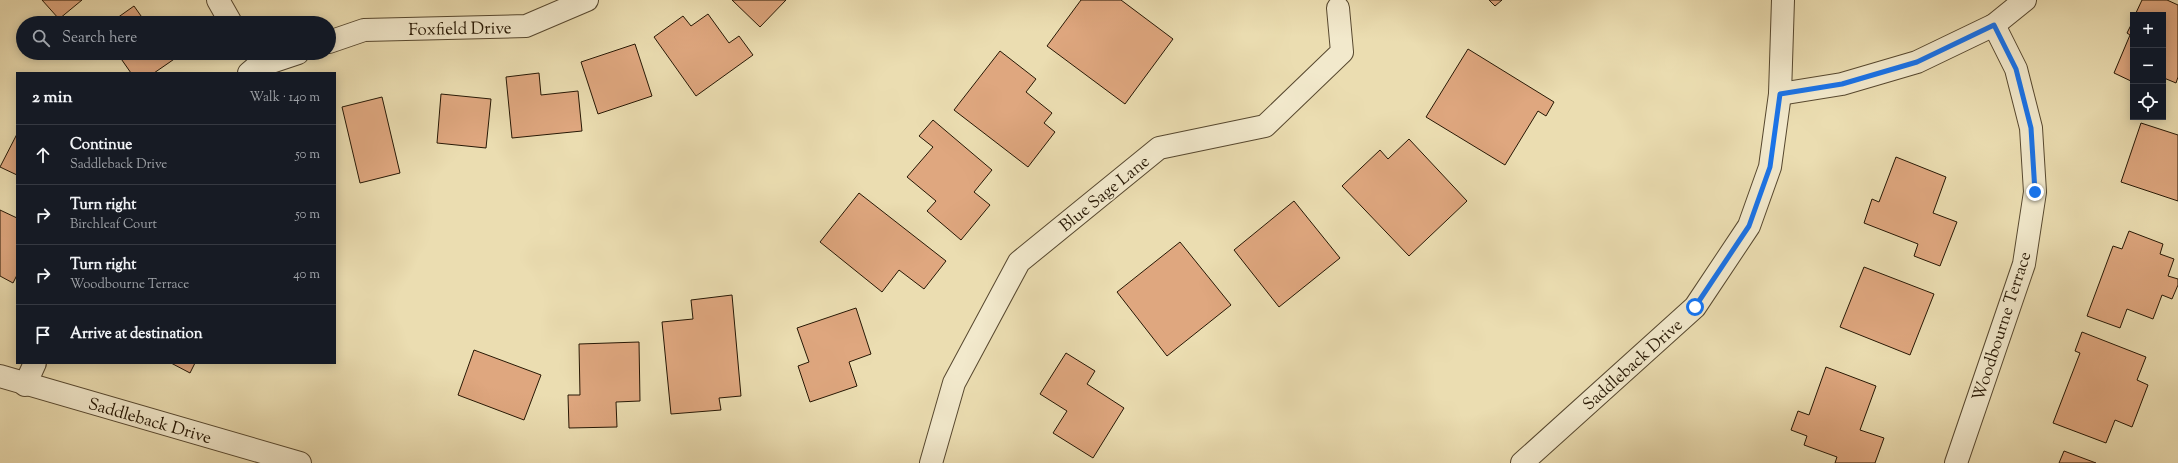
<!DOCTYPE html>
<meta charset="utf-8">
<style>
:root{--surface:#171b24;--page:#20242c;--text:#f1f3f6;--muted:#9ea1a6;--line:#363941}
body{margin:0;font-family:"Sorts Mill Goudy",serif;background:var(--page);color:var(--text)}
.controls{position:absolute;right:12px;top:12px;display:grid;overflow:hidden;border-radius:0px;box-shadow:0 2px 10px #0003}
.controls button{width:36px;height:36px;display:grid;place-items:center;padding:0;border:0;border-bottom:1px solid var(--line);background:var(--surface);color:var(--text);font:20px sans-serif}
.stop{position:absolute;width:12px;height:12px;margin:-9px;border:3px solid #1a73e8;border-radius:50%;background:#fff}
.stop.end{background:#1a73e8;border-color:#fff;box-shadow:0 1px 4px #0008}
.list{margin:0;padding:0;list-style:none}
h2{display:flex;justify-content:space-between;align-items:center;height:52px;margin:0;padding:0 16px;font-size:17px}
h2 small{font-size:13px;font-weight:400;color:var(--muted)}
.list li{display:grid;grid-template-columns:26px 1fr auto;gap:12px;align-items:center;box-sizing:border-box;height:60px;padding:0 16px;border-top:1px solid var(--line)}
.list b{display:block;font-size:15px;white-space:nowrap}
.list p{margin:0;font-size:13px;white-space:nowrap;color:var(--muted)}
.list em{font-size:13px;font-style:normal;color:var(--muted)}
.icon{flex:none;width:22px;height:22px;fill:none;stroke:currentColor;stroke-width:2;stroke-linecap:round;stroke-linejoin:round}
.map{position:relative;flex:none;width:2178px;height:463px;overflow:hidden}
.search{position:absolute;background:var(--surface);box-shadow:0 2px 10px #0003;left:16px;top:16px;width:320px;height:44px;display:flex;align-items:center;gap:10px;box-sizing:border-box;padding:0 14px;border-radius:22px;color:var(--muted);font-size:15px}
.panel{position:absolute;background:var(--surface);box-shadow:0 2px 10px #0003;left:16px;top:72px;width:320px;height:292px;border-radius:0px}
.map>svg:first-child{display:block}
.building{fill:#dfa77f;stroke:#261704}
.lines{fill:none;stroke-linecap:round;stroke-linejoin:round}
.street-casing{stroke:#57482f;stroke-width:24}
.street{stroke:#f2e9cc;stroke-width:22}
.route{stroke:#1a73e8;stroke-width:5}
.labels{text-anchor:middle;stroke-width:3;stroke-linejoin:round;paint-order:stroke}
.street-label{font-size:17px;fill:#261704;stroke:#f2e9cc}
</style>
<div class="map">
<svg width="2178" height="463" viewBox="0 0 2178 463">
<rect width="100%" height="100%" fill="#ebddb1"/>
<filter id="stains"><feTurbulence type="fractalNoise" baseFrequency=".005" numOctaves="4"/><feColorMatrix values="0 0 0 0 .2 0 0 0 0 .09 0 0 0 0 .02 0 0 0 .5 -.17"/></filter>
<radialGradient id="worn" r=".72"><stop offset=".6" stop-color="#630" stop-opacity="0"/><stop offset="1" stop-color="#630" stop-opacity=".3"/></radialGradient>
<g class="building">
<polygon points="42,0 82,0 59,19"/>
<polygon points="732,0 786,0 760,27"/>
<polygon points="1081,0 1121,0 1173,39 1125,104 1047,46"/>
<polygon points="1489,0 1502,0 1495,6"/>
<polygon points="2142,0 2167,0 2178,5 2178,77 2176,83 2164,78 2163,80 2163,15 2135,15"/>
<polygon points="134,6 146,23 110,23"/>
<polygon points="708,14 729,43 739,36 753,55 696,96 654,37 683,16 691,26"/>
<polygon points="2133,21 2133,82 2114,73 2130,35 2127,33"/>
<polygon points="635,44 652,96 598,114 581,62"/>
<polygon points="1468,49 1554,102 1546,116 1538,111 1505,165 1426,117"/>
<polygon points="1000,51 1036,79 1026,92 1052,113 1044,123 1055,132 1028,167 954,110"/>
<polygon points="117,53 183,53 154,73 131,73"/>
<polygon points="539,73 541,95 578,91 582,131 512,138 506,77"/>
<polygon points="441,94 491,99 486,148 437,143"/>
<polygon points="382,97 400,173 360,183 342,107"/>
<polygon points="933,120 992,170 974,192 990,205 961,240 927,211 936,201 907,177 933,147 919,136"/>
<polygon points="2141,123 2178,135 2178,201 2121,182"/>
<polygon points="17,134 17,175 0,167"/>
<polygon points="1409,139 1467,201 1409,256 1342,186 1380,150 1388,159"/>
<polygon points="1896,157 1946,177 1933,213 1957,222 1940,266 1914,256 1918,244 1864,223 1872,199 1879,202"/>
<polygon points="859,193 946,261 924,289 899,270 882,292 820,242"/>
<polygon points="1294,201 1340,258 1279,307 1234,250"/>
<polygon points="0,210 17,218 17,275 13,283 0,276"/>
<polygon points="2129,231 2163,244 2160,254 2174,259 2168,276 2178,279 2178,285 2172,299 2162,295 2153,319 2127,309 2120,328 2087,316 2113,246 2122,249"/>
<polygon points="1180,242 1231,305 1167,356 1117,292"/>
<polygon points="1864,267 1934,294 1910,355 1840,327"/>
<polygon points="732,295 741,396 719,398 721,410 671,414 662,322 693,319 691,300"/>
<polygon points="856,308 871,354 849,362 857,386 810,402 798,366 809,362 797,328"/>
<polygon points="2082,332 2146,357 2137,380 2148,385 2132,427 2115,420 2106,443 2053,423 2080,353 2075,351"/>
<polygon points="639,342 640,401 616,402 617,427 569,428 568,395 580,395 579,344"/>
<polygon points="474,350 541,375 524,420 458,395"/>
<polygon points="1066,353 1095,371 1087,384 1124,408 1093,458 1053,433 1067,411 1040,394"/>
<polygon points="171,363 195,363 190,373"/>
<polygon points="1826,367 1876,386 1860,430 1884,438 1875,463 1835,463 1837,457 1804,445 1807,436 1791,430 1798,411 1809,415"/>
<polygon points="2064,451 2096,463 2059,463"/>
</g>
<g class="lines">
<g class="street-casing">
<g id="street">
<polyline points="218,0 231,23"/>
<polyline points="329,42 364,30 526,26 587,0"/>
<polyline points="249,73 256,67 298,53"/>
<polyline points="1780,94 1842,84 1917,62 1994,25 2025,0"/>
<polyline points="0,376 300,463"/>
<polyline points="25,385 35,363"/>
<polyline points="931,463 954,383 1019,262 1159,148 1265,126 1342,52 1338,8"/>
<polyline points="1522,463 1695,307 1749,226 1770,167 1780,94 1783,0"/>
<polyline points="1956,463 2024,264 2035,192 2031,128 2016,69 1994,25"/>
</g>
</g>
<use href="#street" class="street"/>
</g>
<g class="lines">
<polyline class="route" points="1695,307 1749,226 1770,167 1780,94 1842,84 1917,62 1994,25 2016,69 2031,128 2035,192"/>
</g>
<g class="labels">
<g class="street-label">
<text transform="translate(460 28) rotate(-1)" y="6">Foxfield Drive</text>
<text transform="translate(1104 193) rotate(-39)" y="6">Blue Sage Lane</text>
<text transform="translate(2001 326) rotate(-72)" y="6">Woodbourne Terrace</text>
<text transform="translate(1632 364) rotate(-42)" y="6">Saddleback Drive</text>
<text transform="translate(150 420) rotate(16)" y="6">Saddleback Drive</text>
</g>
</g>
<rect width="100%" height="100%" filter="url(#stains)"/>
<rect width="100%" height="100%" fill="url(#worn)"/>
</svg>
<div class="controls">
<button>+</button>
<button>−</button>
<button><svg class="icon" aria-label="locate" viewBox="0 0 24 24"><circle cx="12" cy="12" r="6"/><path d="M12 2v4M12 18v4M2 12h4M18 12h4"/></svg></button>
</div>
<div class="stop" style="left:1695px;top:307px"></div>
<div class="stop end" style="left:2035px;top:192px"></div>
<div class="search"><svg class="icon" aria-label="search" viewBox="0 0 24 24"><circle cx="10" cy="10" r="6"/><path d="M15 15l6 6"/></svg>Search here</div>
<section class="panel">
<h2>2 min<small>Walk · 140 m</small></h2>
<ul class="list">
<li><svg class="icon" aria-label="ahead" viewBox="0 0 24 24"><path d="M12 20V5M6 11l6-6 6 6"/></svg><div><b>Continue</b><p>Saddleback Drive</p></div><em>50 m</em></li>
<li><svg class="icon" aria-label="right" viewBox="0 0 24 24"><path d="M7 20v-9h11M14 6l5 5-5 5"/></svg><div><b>Turn right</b><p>Birchleaf Court</p></div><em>50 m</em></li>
<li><svg class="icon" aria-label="right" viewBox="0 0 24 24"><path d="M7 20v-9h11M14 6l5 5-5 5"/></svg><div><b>Turn right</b><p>Woodbourne Terrace</p></div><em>40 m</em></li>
<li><svg class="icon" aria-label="arrive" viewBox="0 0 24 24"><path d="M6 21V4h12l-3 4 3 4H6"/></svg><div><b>Arrive at destination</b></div></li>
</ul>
</section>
</div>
